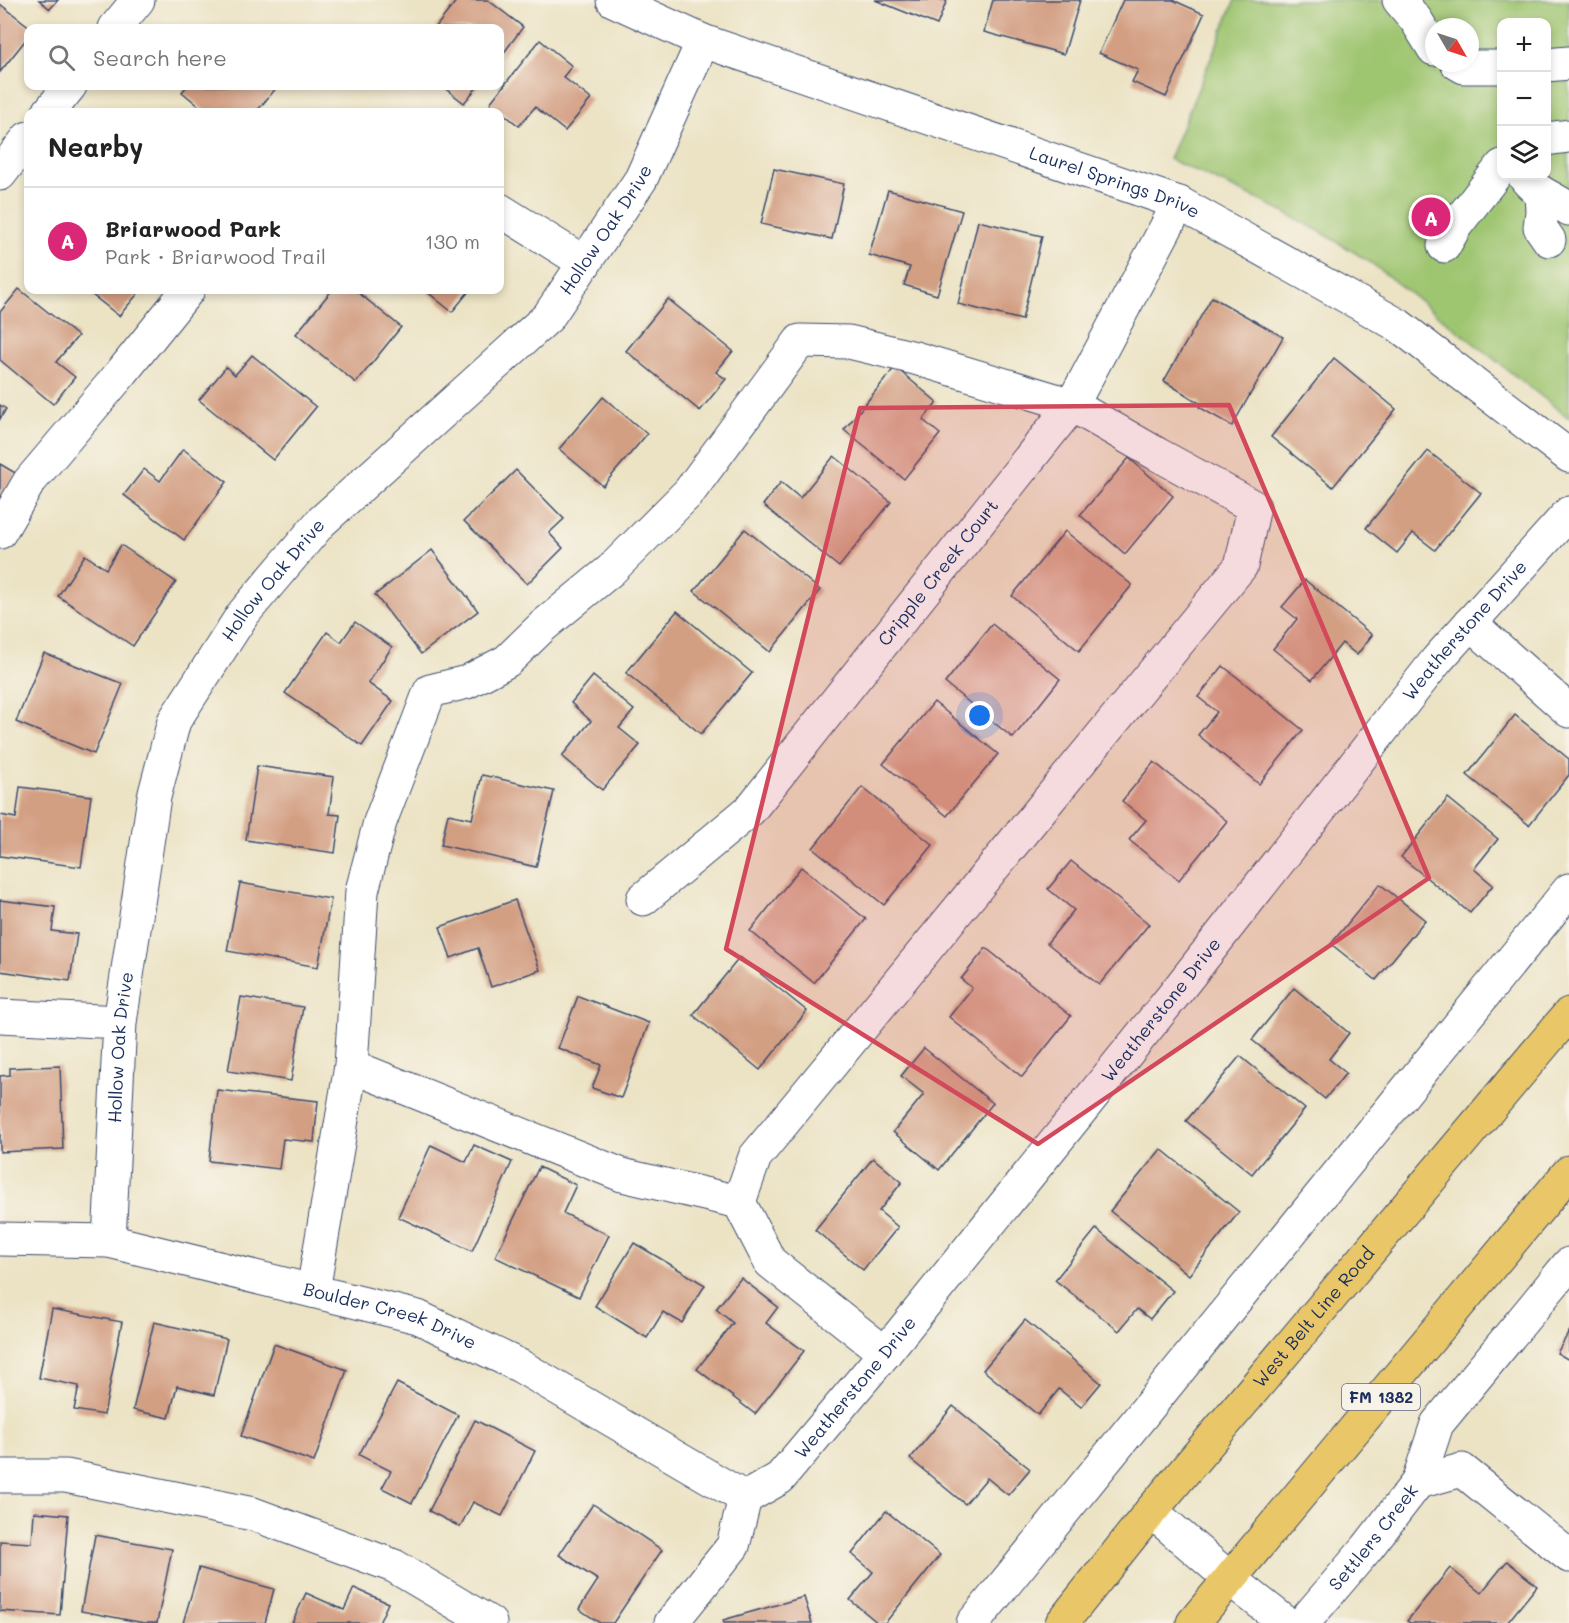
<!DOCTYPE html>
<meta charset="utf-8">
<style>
:root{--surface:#fff;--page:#f6f6f6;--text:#222;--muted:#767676;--line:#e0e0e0;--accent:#db2777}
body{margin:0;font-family:Mali,sans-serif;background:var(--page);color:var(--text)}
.controls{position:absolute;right:18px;top:18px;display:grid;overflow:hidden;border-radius:12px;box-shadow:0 3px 9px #0003}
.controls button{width:54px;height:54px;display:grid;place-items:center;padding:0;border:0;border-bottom:2px solid var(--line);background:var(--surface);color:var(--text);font:30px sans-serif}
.compass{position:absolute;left:1425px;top:18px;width:54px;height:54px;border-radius:50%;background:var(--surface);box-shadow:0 3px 9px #0003;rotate:129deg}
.you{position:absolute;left:980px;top:716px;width:21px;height:21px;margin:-15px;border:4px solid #fff;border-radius:50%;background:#1a73e8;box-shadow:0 0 0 9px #1a73e833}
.badge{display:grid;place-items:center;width:39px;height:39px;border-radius:50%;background:var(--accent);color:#fff;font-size:20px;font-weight:700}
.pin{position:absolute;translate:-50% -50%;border:3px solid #fff;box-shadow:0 2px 6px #0006}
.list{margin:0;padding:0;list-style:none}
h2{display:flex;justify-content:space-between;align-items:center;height:78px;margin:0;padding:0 24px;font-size:26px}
h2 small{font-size:20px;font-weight:400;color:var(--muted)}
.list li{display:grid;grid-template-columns:39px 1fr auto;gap:18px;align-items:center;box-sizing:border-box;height:108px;padding:0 24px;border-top:2px solid var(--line)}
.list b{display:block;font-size:22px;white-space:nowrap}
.list p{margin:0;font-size:20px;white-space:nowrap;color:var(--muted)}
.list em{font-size:20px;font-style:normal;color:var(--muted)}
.icon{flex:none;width:33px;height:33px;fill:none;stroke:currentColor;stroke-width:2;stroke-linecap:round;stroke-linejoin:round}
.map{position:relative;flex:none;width:1569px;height:1623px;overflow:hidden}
.search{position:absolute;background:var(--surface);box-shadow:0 3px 9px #0003;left:24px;top:24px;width:480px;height:66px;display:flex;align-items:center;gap:15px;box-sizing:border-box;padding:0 21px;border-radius:12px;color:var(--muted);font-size:22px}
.panel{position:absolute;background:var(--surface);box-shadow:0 3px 9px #0003;left:24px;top:108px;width:480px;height:186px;border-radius:12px}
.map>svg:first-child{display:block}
.green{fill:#9ec570;stroke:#5c7a67;stroke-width:1.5;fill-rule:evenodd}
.building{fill:#d39f83}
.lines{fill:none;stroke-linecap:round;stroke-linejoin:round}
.minor-casing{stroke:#3a4a6d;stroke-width:35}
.major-casing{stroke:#3a4a6d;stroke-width:35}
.minor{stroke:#fff;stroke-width:33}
.major{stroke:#e9c769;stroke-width:33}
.marked{fill:#d1495b;fill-opacity:0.2;stroke:#d1495b;stroke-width:4.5;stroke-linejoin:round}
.labels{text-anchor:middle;stroke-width:4.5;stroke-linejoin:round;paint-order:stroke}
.shield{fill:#f7f3e8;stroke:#5d6a87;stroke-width:1.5}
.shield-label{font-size:16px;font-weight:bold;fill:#1b2f5e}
.street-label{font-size:18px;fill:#1b2f5e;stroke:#f7f3e8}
</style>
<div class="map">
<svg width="1569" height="1623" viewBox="0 0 1569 1623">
<rect width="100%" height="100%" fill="#f7f3e8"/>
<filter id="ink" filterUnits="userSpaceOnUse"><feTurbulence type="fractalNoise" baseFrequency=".0167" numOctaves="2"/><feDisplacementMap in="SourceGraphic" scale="12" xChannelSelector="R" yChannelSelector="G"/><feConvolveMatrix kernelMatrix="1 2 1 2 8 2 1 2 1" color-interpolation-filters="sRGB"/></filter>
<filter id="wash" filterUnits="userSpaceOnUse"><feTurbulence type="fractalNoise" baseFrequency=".008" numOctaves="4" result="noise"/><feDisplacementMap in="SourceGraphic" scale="24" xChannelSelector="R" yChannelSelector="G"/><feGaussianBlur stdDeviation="1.35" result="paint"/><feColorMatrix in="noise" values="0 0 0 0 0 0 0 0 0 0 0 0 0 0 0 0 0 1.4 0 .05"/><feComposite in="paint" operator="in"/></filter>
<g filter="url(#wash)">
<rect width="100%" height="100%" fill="#ece3c5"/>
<path class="green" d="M1235,0H1569V418L1370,262L1323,233L1264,202L1169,159ZM1502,22H1546V176H1502ZM1434,27H1470V63H1434Z"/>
<g id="blocks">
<g class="building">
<polygon points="39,0 58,0 50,9"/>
<polygon points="457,0 488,0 523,27 500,58 500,28 435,28"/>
<polygon points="875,0 947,0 937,25"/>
<polygon points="993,0 1080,0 1064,54 984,32"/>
<polygon points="1123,0 1173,0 1204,14 1166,97 1132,82 1138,70 1099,53"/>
<polygon points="0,4 31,28 28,28 28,37 0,72"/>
<polygon points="540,40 572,66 563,77 591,99 565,131 535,107 519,126 490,103"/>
<polygon points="187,86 278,86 256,112 206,112 182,92"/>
<polygon points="442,86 478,86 464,103"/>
<polygon points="774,169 844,184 832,239 761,224"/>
<polygon points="888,190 962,211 937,295 904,285 910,267 869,255"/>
<polygon points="978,221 1042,236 1022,320 958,304"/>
<polygon points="19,289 78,336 56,362 75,377 53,404 0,360 0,312"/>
<polygon points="86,290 141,290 119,316"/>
<polygon points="332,290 355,290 401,327 356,383 296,334"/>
<polygon points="425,290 470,290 452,312"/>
<polygon points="1212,297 1283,337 1232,426 1199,407 1201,404 1164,381"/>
<polygon points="668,299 733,351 716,372 726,379 700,411 626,351"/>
<polygon points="252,355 316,407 273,460 199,400 226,367 235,375"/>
<polygon points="1334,358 1396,409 1333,487 1271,437"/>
<polygon points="895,367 937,402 923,420 940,434 904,479 844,430"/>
<polygon points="603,397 647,434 603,486 559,449"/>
<polygon points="0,405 6,409 0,419"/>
<polygon points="183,449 227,482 184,540 124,495 144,469 160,481"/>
<polygon points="1428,451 1481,493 1435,550 1413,533 1397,553 1366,528"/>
<polygon points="834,456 891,502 839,567 763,505 781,482 800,498"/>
<polygon points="1129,458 1173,496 1125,554 1080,515"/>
<polygon points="0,464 17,474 0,500"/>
<polygon points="516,470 564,519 549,533 563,548 527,584 464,521"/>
<polygon points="745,529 820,590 770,652 694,591"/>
<polygon points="1065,531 1132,585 1079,651 1012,596"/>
<polygon points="121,545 176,582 133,646 58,596 85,555 106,569"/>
<polygon points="432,550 478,611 421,654 375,595"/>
<polygon points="1305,580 1372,635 1357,655 1342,643 1312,680 1273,649 1297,619 1282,607"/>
<polygon points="677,611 752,673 701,734 626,673"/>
<polygon points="355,622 392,647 368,683 393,701 362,746 285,693 327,632 341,642"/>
<polygon points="992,624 1060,679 1013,738 945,683"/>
<polygon points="44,653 123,684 94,754 16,722"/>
<polygon points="1223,666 1303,730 1259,784 1198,735 1217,712 1198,697"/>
<polygon points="593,676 634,710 619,728 640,745 602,790 562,756 591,721 571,703"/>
<polygon points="934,702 998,754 947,816 883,764"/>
<polygon points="1515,715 1569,759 1569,775 1529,825 1467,775"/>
<polygon points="1154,762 1227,821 1179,880 1129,840 1146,820 1122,801"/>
<polygon points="257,766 334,777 329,814 340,815 335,853 246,840"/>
<polygon points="482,775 554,791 536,867 441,845 448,814 472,819"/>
<polygon points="20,787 91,796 81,867 0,856 0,815 16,818"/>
<polygon points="862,787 933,845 884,905 813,848"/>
<polygon points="1448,798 1498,839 1474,869 1493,885 1470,913 1401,857"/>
<polygon points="1071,861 1149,924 1099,985 1047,943 1074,910 1048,889"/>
<polygon points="801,867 866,919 814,983 750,931"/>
<polygon points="240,883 331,899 318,967 227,951"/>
<polygon points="1380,884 1425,920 1376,980 1331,944"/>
<polygon points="0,900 55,907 52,931 77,934 70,981 0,971"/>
<polygon points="515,900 540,970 491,987 478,948 451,958 440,927"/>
<polygon points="986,948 1071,1016 1022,1077 949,1017 972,988 961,979"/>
<polygon points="740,957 807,1011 760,1070 693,1015"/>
<polygon points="1294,988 1349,1033 1329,1059 1346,1073 1325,1099 1252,1040"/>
<polygon points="578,996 649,1023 621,1098 592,1088 601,1065 558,1048"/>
<polygon points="241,997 303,1007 291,1081 228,1071"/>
<polygon points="924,1048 993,1103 939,1170 893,1132 924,1094 901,1076"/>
<polygon points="1240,1056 1305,1109 1252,1174 1186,1121"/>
<polygon points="60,1066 63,1149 0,1152 0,1076 10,1075 10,1068"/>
<polygon points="217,1090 318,1101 314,1142 283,1139 279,1169 209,1161"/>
<polygon points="431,1145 466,1162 474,1145 512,1162 472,1251 398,1217"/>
<polygon points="1161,1149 1239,1212 1189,1275 1110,1211"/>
<polygon points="873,1158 902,1182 879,1211 898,1227 863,1270 815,1230"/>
<polygon points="539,1167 576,1185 563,1213 609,1235 579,1297 495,1257"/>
<polygon points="1096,1229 1173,1291 1150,1319 1137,1309 1119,1331 1055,1280"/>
<polygon points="634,1243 705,1285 682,1323 663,1312 647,1338 595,1306"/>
<polygon points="741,1278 778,1307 766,1323 804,1351 755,1414 697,1369 733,1323 716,1309"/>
<polygon points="52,1309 122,1322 104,1415 74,1410 79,1386 39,1378"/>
<polygon points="1025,1320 1101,1383 1081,1407 1059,1389 1038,1415 983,1370"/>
<polygon points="154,1322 227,1339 214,1395 177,1386 169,1418 133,1410"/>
<polygon points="1569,1332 1569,1360 1557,1353"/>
<polygon points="274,1344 347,1370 314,1462 241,1436"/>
<polygon points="397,1383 458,1415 412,1503 382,1488 391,1471 359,1455"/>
<polygon points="953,1406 1030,1469 1008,1495 987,1478 965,1504 910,1459"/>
<polygon points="475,1420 535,1451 502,1516 473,1502 460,1527 429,1511"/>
<polygon points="593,1504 662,1550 613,1623 600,1623 579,1609 598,1580 559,1555"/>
<polygon points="886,1511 940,1555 885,1623 878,1623 850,1600 873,1572 852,1554"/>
<polygon points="34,1512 68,1515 60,1615 0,1611 0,1541 32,1543"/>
<polygon points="95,1535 172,1549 157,1623 144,1623 81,1611"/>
<polygon points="1507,1561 1537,1586 1507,1623 1410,1623 1407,1621 1450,1568 1481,1593"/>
<polygon points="199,1568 274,1589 265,1623 183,1623"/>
<polygon points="354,1588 388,1603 379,1623 292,1623 306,1593 344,1610"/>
<polygon points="804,1597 812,1623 724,1623 723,1620"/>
</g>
</g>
</g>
<g filter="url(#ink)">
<use href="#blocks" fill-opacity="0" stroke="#3a4a6d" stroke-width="1.5"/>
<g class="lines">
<g class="minor-casing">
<g id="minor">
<path id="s1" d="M613,0L703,41L1179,203L1398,325L1569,456"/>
<polyline points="1399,0 1416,20 1434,49"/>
<polyline points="115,28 138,0"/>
<polyline points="1457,63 1464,67 1502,67"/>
<polyline points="1546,65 1569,63"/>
<polyline points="49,112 70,86"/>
<polyline points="1546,139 1569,136"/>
<polyline points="0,174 28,138"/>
<path d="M1524,176C1535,193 1553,197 1569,209"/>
<polyline points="1541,193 1542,212 1540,227 1549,240"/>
<polyline points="500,210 585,263"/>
<polyline points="1444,246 1456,225 1502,166"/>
<polyline points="0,532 29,482 123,371 188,290"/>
<polyline points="1470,623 1569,711"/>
<path id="s2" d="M643,899L750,810L1072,405L1179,203"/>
<polyline points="0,1016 120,1022"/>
<polyline points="351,1066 622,1175 739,1202 770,1262 885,1353"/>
<path id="s3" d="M0,1239L109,1241L418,1317L520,1366L745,1498"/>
<path id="s4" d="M109,1241L120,1022L154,797L174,721L243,614L321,522L548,317L641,179L703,41"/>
<polyline points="313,1291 351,1066 362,891 380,822 430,691 467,682 507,661 543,626 611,570 689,492 800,341 849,342 915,358 1072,405 1157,454 1254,507 1241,566 755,1157 739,1202"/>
<polyline points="0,1476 66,1476 253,1514 394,1566 490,1623"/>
<polyline points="1418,1482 1437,1424 1569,1264"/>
<path id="s5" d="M745,1498L780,1478L885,1353L1173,996L1437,660L1569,513"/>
<polyline points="1151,1511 1229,1578 1286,1623"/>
<polyline points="671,1623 733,1546 745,1498"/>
<polyline points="973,1623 1569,890"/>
<path id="s6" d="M1303,1623L1367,1548L1418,1482L1462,1470L1569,1556"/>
</g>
</g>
<g class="major-casing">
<g id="major">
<path id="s7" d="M1062,1623L1151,1511L1569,1014"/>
<polyline points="1193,1623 1569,1172"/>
</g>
</g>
<use href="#minor" class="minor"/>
<use href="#major" class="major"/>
</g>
</g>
<path class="marked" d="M1229,405L1429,878L1038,1144L726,949L860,408Z"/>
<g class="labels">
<rect class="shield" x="1342" y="1384" width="78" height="26" rx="4.5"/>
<g class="shield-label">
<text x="1381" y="1403">FM 1382</text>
</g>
<g class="street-label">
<text dy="6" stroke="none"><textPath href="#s1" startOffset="534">Laurel Springs Drive</textPath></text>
<text dy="6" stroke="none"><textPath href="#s4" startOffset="1184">Hollow Oak Drive</textPath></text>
<text dy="6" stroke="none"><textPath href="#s2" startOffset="442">Cripple Creek Court</textPath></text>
<text dy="6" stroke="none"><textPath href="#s4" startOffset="698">Hollow Oak Drive</textPath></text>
<text dy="6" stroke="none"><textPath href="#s5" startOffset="1130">Weatherstone Drive</textPath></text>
<text dy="6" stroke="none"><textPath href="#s5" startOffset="644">Weatherstone Drive</textPath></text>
<text dy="6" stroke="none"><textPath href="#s4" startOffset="194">Hollow Oak Drive</textPath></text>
<text dy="6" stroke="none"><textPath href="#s7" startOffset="396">West Belt Line Road</textPath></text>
<text dy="6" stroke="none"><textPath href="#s3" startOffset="400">Boulder Creek Drive</textPath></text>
<text dy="6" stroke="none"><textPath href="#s5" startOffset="158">Weatherstone Drive</textPath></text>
<text dy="6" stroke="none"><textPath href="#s6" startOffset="111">Settlers Creek</textPath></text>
</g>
</g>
</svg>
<div class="controls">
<button>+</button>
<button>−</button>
<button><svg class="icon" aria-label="layers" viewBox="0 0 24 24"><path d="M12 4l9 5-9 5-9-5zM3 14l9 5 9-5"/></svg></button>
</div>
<svg class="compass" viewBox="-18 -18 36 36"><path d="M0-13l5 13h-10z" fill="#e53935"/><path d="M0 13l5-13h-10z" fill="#767676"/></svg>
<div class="you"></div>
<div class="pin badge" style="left:1431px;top:217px">A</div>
<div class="search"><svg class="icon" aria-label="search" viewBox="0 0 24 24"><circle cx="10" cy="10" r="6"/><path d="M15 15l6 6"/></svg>Search here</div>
<section class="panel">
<h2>Nearby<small></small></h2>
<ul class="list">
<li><span class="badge">A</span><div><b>Briarwood Park</b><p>Park · Briarwood Trail</p></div><em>130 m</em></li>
</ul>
</section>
</div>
